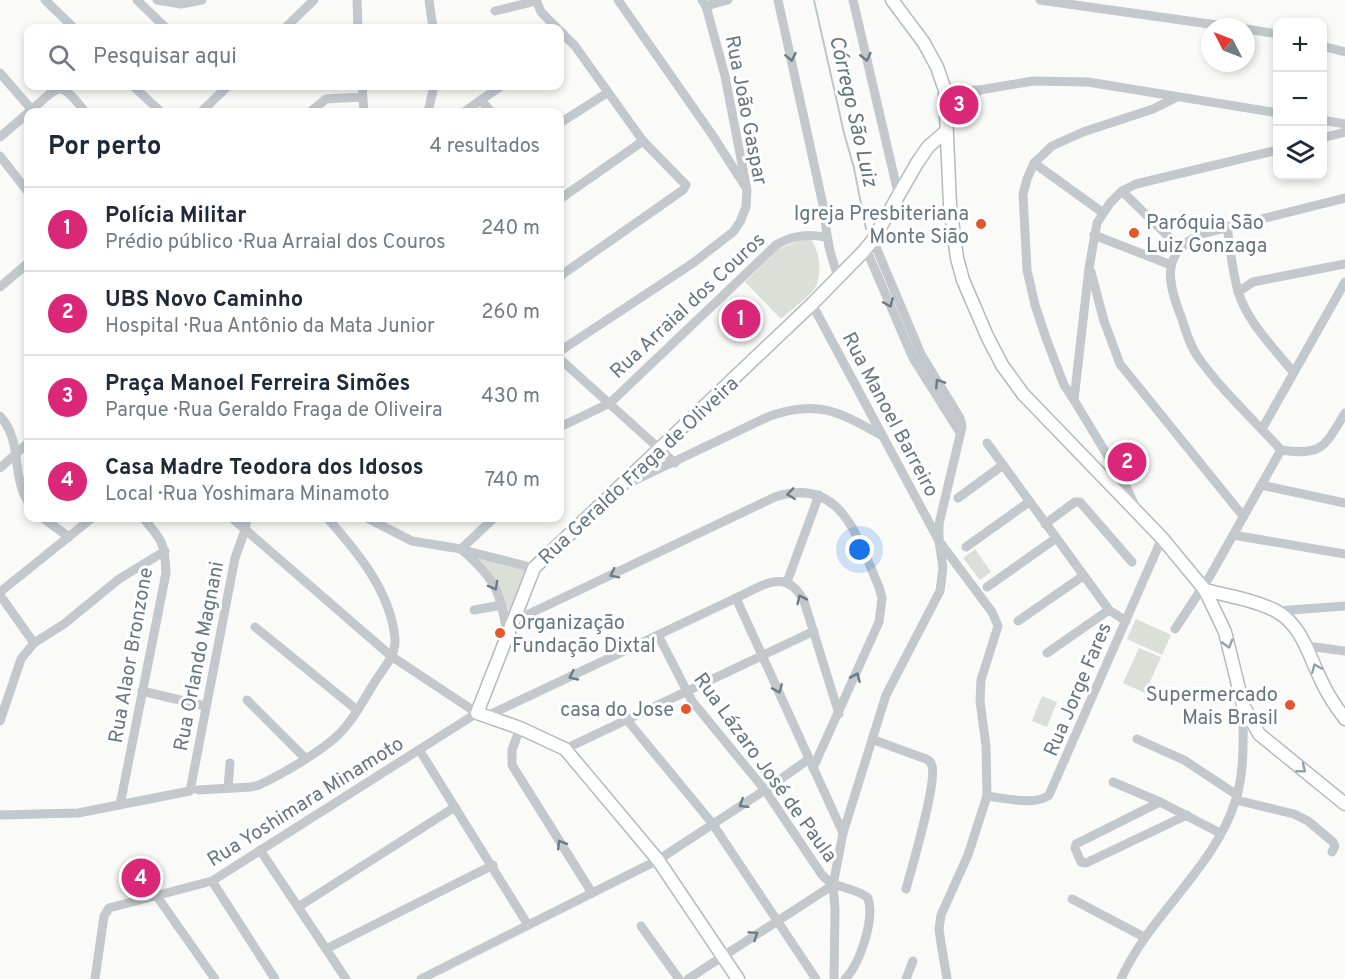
<!DOCTYPE html>
<html lang="pt">
<meta charset="utf-8">
<style>
:root{--surface:#fff;--page:#f6f6f7;--text:#1f2937;--muted:#747a83;--line:#e0e1e3;--accent:#db2777}
body{margin:0;font-family:Overpass,sans-serif;background:var(--page);color:var(--text)}
.controls{position:absolute;right:18px;top:18px;display:grid;overflow:hidden;border-radius:12px;box-shadow:0 3px 9px #0003}
.controls button{width:54px;height:54px;display:grid;place-items:center;padding:0;border:0;border-bottom:2px solid var(--line);background:var(--surface);color:var(--text);font:30px sans-serif}
.compass{position:absolute;left:1201px;top:18px;width:54px;height:54px;border-radius:50%;background:var(--surface);box-shadow:0 3px 9px #0003;rotate:312deg}
.you{position:absolute;left:860px;top:550px;width:21px;height:21px;margin:-15px;border:4px solid #fff;border-radius:50%;background:#1a73e8;box-shadow:0 0 0 9px #1a73e833}
.badge{display:grid;place-items:center;width:39px;height:39px;border-radius:50%;background:var(--accent);color:#fff;font-size:20px;font-weight:700}
.pin{position:absolute;translate:-50% -50%;border:3px solid #fff;box-shadow:0 2px 6px #0006}
.list{margin:0;padding:0;list-style:none}
h2{display:flex;justify-content:space-between;align-items:center;height:78px;margin:0;padding:0 24px;font-size:26px}
h2 small{font-size:20px;font-weight:400;color:var(--muted)}
.list li{display:grid;grid-template-columns:39px 1fr auto;gap:18px;align-items:center;box-sizing:border-box;height:84px;padding:0 24px;border-top:2px solid var(--line)}
.list b{display:block;font-size:22px;white-space:nowrap}
.list p{margin:0;font-size:20px;white-space:nowrap;color:var(--muted)}
.list em{font-size:20px;font-style:normal;color:var(--muted)}
.icon{flex:none;width:33px;height:33px;fill:none;stroke:currentColor;stroke-width:2;stroke-linecap:round;stroke-linejoin:round}
.map{position:relative;flex:none;width:1345px;height:979px;overflow:hidden}
.search{position:absolute;background:var(--surface);box-shadow:0 3px 9px #0003;left:24px;top:24px;width:540px;height:66px;display:flex;align-items:center;gap:15px;box-sizing:border-box;padding:0 21px;border-radius:12px;color:var(--muted);font-size:22px}
.panel{position:absolute;background:var(--surface);box-shadow:0 3px 9px #0003;left:24px;top:108px;width:540px;height:414px;border-radius:12px}
.map>svg:first-child{display:block}
.green{fill:#dadfd7}
.lines{fill:none;stroke-linecap:round;stroke-linejoin:round}
.stream{stroke:#bbc7cb;stroke-width:2}
.major-casing{stroke:#b5babe;stroke-width:15}
.minor{stroke:#c3c8cc;stroke-width:9}
.major{stroke:#fff;stroke-width:12}
.oneway{stroke:#6a7a87}
.oneway2{stroke:#939fa8}
.poi-dot{fill:#e4572e;stroke:#fff;stroke-width:2}
.labels{text-anchor:middle;stroke-width:6;stroke-linejoin:round;paint-order:stroke}
.street-label{font-size:20px;fill:#657683;stroke:#fff}
.poi-label{font-size:20px;fill:#657683;stroke:#fff;text-anchor:end}
.water-label{font-size:21px;font-style:italic;fill:#60757c;stroke:#fff}
</style>
<div class="map">
<svg width="1345" height="979" viewBox="0 0 1345 979">
<rect width="100%" height="100%" fill="#fafaf8"/>
<g class="green">
<path d="M800,240H811C820,252 822,272 816,286C811,296 789,311 781,319L745,282L778,249Z"/>
<polygon points="975,549 991,572 980,580 963,558"/>
<polygon points="471,554 528,570 509,617"/>
<polygon points="1136,619 1171,635 1162,655 1127,639"/>
<polygon points="1139,648 1161,657 1145,693 1123,683"/>
<polygon points="1042,696 1057,702 1047,727 1032,721"/>
</g>
<g class="lines">
<polyline class="stream" points="814,0 844,133 854,168 866,229"/>
<g class="major-casing">
<g id="major">
<polyline points="892,0 924,43 937,67 945,90 950,205 957,258 963,280 987,336 1002,365 1023,394 1162,538 1205,590 1225,632 1243,705 1259,734 1345,804"/>
<path d="M1205,590C1228,596 1255,600 1276,611C1302,625 1309,656 1321,680C1327,694 1336,707 1345,719"/>
<polyline points="738,979 658,860 565,749 520,728 477,713 534,568 812,304 863,252 873,240 917,163 928,147 945,132"/>
</g>
</g>
<g class="minor">
<polyline points="45,0 74,28"/>
<polyline points="137,0 166,28"/>
<polyline points="157,0 181,4 202,0"/>
<polyline points="357,0 358,28"/>
<polyline points="429,0 433,28"/>
<polyline points="536,0 541,12 557,28"/>
<polyline points="618,0 713,136 745,186"/>
<path d="M778,0L825,214C826,237 830,257 839,278"/>
<polyline points="853,0 899,197"/>
<polyline points="1040,0 1231,27"/>
<polyline points="706,6 728,0"/>
<polyline points="495,11 536,1"/>
<polyline points="285,28 314,0"/>
<polyline points="1246,29 1278,34"/>
<polyline points="560,31 575,46 643,141 686,185 683,190 560,276"/>
<polyline points="1322,46 1345,52"/>
<polyline points="0,73 32,110"/>
<polyline points="133,86 161,112"/>
<polyline points="362,86 364,112"/>
<polyline points="945,90 979,90 1033,81 1088,82 1278,113"/>
<polyline points="481,100 491,112"/>
<path d="M29,112C60,86 58,77 85,112"/>
<polyline points="201,112 228,86"/>
<polyline points="310,112 326,99 362,97"/>
<polyline points="428,112 434,86"/>
<polyline points="464,112 501,86"/>
<polyline points="1322,120 1345,124"/>
<polyline points="560,123 607,93"/>
<polyline points="945,132 979,90"/>
<polyline points="0,137 28,113"/>
<polyline points="1322,138 1345,132"/>
<polyline points="0,156 28,192"/>
<polyline points="1034,163 1102,212"/>
<polyline points="1122,191 1180,248"/>
<polyline points="560,199 643,141"/>
<path d="M1227,226C1230,248 1232,270 1238,291C1247,322 1274,348 1293,372"/>
<polyline points="1094,235 1171,265"/>
<polyline points="866,249 913,358 959,431"/>
<polyline points="1091,272 1104,321 1120,364 1243,516"/>
<polyline points="0,287 28,263"/>
<polyline points="1238,292 1253,282 1345,264"/>
<polyline points="812,304 939,541 992,612 998,626 981,680 980,701 986,746 987,796 968,855 941,915 939,929 941,943 947,979"/>
<polyline points="560,351 693,263 733,232 740,222 746,207 747,190 725,76 706,6 702,0"/>
<polyline points="560,359 675,463"/>
<polyline points="1074,400 1064,385 1046,338 1035,305 1027,270 1023,194 1027,179 1034,163 1052,146 1083,132 1153,109 1175,98"/>
<path d="M0,416C23,441 11,475 28,502"/>
<path d="M560,427L610,403L776,245C793,235 807,234 826,237"/>
<polyline points="1262,429 1345,282"/>
<polyline points="987,443 1109,610 1126,621"/>
<path d="M1281,450C1254,420 1221,390 1198,357C1190,346 1186,332 1182,319C1168,284 1159,252 1202,234L1345,198"/>
<path d="M1281,450C1323,456 1324,447 1345,413"/>
<polyline points="0,468 28,443"/>
<path d="M625,485L770,416C818,399 839,412 881,435"/>
<polyline points="1261,485 1345,503"/>
<polyline points="958,498 1003,465"/>
<polyline points="1136,508 1127,488 1074,400 1089,268 1097,223 1110,203 1122,191 1136,184 1278,150"/>
<polyline points="43,518 69,537"/>
<polyline points="367,518 412,541 461,549 494,518"/>
<polyline points="1045,524 1075,502 1080,502 1132,562"/>
<polyline points="1233,535 1345,554"/>
<polyline points="966,547 1029,502"/>
<path d="M461,549C495,579 500,589 507,634"/>
<polyline points="463,550 534,568"/>
<polyline points="787,582 819,495"/>
<polyline points="987,587 1055,539"/>
<polyline points="0,592 92,518"/>
<polyline points="0,595 34,643"/>
<polyline points="736,598 843,833"/>
<polyline points="474,610 502,605"/>
<polyline points="1277,611 1345,606"/>
<polyline points="1018,621 1083,576"/>
<path d="M512,622L775,497C842,475 858,539 879,587L882,598L879,622L813,768"/>
<polyline points="255,627 357,710"/>
<polyline points="1175,629 1210,576 1281,450"/>
<path d="M658,635L692,701L765,790L822,875C835,890 854,886 868,898C875,919 860,964 845,979"/>
<polyline points="1307,646 1345,651"/>
<polyline points="1047,653 1109,610"/>
<polyline points="142,691 205,706"/>
<polyline points="247,700 305,758"/>
<path d="M487,716L736,598C764,585 786,567 804,601L839,714"/>
<polyline points="627,720 712,823 816,979"/>
<polyline points="0,721 21,659 34,643 64,624 119,579 165,551"/>
<polyline points="520,728 512,750 512,765 592,893"/>
<polyline points="1137,739 1184,760 1237,795"/>
<path d="M874,740L926,759C929,761 931,761 932,766C937,783 912,867 906,889"/>
<polyline points="565,749 814,631"/>
<polyline points="420,751 528,925"/>
<polyline points="1113,782 1160,802 1220,833"/>
<polyline points="228,788 230,763"/>
<path d="M198,790L251,787L259,785C281,775 320,752 337,736C353,721 364,699 376,680C384,668 396,655 395,639C391,592 357,551 327,518"/>
<path d="M987,796C1003,798 1037,806 1049,795L1162,538"/>
<polyline points="1236,800 1294,814 1308,821 1333,842 1335,846 1332,852"/>
<polyline points="1160,802 1076,844 1075,848 1081,862 1086,863 1187,815"/>
<path d="M120,805L166,573C165,543 162,540 143,518"/>
<polyline points="0,815 78,813 190,791 235,558 245,530 247,518"/>
<polyline points="260,850 346,979"/>
<polyline points="212,881 275,979"/>
<polyline points="156,895 215,979"/>
<polyline points="1072,899 1144,937"/>
<polyline points="298,907 455,807"/>
<polyline points="641,926 679,979"/>
<polyline points="326,949 493,865"/>
<polyline points="95,979 104,916 109,908 212,881 477,713 391,656 232,518"/>
<polyline points="421,979 658,860 765,790 809,759"/>
<polyline points="688,979 833,885"/>
<polyline points="834,979 835,909 833,885 843,833 886,695 940,591 943,568 939,541 939,524 962,427 960,418 921,354 873,240"/>
<polyline points="906,979 913,961"/>
<path d="M1121,979C1150,914 1215,868 1236,799C1245,769 1243,738 1243,708"/>
</g>
<use href="#major" class="major"/>
</g>
<defs><path id="oneway-chevron" d="M-2-3.5L2.5 0L-2 3.5" fill="none" stroke-width="1.6" stroke-linecap="round" stroke-linejoin="round" transform="scale(1.5)"/></defs>
<g class="oneway">
<use href="#oneway-chevron" transform="translate(791 57) rotate(78)"/>
<use href="#oneway-chevron" transform="translate(866 57) rotate(77)"/>
<use href="#oneway-chevron" transform="translate(889 303) rotate(67)"/>
<use href="#oneway-chevron" transform="translate(939 383) rotate(-123)"/>
<use href="#oneway-chevron" transform="translate(791 494) rotate(172)"/>
<use href="#oneway-chevron" transform="translate(614 574) rotate(154)"/>
<use href="#oneway-chevron" transform="translate(494 586) rotate(62)"/>
<use href="#oneway-chevron" transform="translate(801 599) rotate(-116)"/>
<use href="#oneway-chevron" transform="translate(573 676) rotate(155)"/>
<use href="#oneway-chevron" transform="translate(856 677) rotate(-66)"/>
<use href="#oneway-chevron" transform="translate(778 689) rotate(67)"/>
<use href="#oneway-chevron" transform="translate(743 804) rotate(148)"/>
<use href="#oneway-chevron" transform="translate(561 844) rotate(-122)"/>
<use href="#oneway-chevron" transform="translate(754 935) rotate(-34)"/>
</g>
<g class="oneway2">
<use href="#oneway-chevron" transform="translate(1228 644) rotate(74)"/>
<use href="#oneway-chevron" transform="translate(1316 668) rotate(-112)"/>
<use href="#oneway-chevron" transform="translate(1302 769) rotate(39)"/>
</g>
<g class="poi-dot">
<circle cx="981" cy="224" r="6"/>
<circle cx="1134" cy="233" r="6"/>
<circle cx="500" cy="633" r="6"/>
<circle cx="1290" cy="705" r="6"/>
<circle cx="686" cy="709" r="6"/>
</g>
<g class="labels">
<g class="street-label">
<text transform="translate(747 110) rotate(79)" y="7">Rua João Gaspar</text>
<text transform="translate(687 305) rotate(-43)" y="7">Rua Arraial dos Couros</text>
<text transform="translate(891 414) rotate(62)" y="7">Rua Manoel Barreiro</text>
<text transform="translate(638 470) rotate(-43)" y="7">Rua Geraldo Fraga de Oliveira</text>
<text transform="translate(130 655) rotate(-80)" y="7">Rua Alaor Bronzone</text>
<text transform="translate(198 656) rotate(-79)" y="7">Rua Orlando Magnani</text>
<text transform="translate(1077 689) rotate(-67)" y="7">Rua Jorge Fares</text>
<text transform="translate(766 767) rotate(54)" y="7">Rua Lázaro José de Paula</text>
<text transform="translate(305 801) rotate(-32)" y="7">Rua Yoshimara Minamoto</text>
</g>
<g class="poi-label">
<text x="969" y="220">Igreja Presbiteriana<tspan x="969" dy="23">Monte Sião</tspan></text>
<text x="1146" y="229" text-anchor="start">Paróquia São<tspan x="1146" dy="23">Luiz Gonzaga</tspan></text>
<text x="512" y="629" text-anchor="start">Organização<tspan x="512" dy="23">Fundação Dixtal</tspan></text>
<text x="1278" y="701">Supermercado<tspan x="1278" dy="23">Mais Brasil</tspan></text>
<text x="674" y="716">casa do Jose</text>
</g>
<g class="water-label">
<text transform="translate(854 111) rotate(77)" y="7">Córrego São Luiz</text>
</g>
</g>
</svg>
<div class="controls">
<button>+</button>
<button>−</button>
<button><svg class="icon" aria-label="layers" viewBox="0 0 24 24"><path d="M12 4l9 5-9 5-9-5zM3 14l9 5 9-5"/></svg></button>
</div>
<svg class="compass" viewBox="-18 -18 36 36"><path d="M0-13l5 13h-10z" fill="#e53935"/><path d="M0 13l5-13h-10z" fill="#747a83"/></svg>
<div class="you"></div>
<div class="pin badge" style="left:741px;top:319px">1</div>
<div class="pin badge" style="left:1127px;top:462px">2</div>
<div class="pin badge" style="left:959px;top:105px">3</div>
<div class="pin badge" style="left:141px;top:878px">4</div>
<div class="search"><svg class="icon" aria-label="search" viewBox="0 0 24 24"><circle cx="10" cy="10" r="6"/><path d="M15 15l6 6"/></svg>Pesquisar aqui</div>
<section class="panel">
<h2>Por perto<small>4 resultados</small></h2>
<ul class="list">
<li><span class="badge">1</span><div><b>Polícia Militar</b><p>Prédio público · Rua Arraial dos Couros</p></div><em>240 m</em></li>
<li><span class="badge">2</span><div><b>UBS Novo Caminho</b><p>Hospital · Rua Antônio da Mata Junior</p></div><em>260 m</em></li>
<li><span class="badge">3</span><div><b>Praça Manoel Ferreira Simões</b><p>Parque · Rua Geraldo Fraga de Oliveira</p></div><em>430 m</em></li>
<li><span class="badge">4</span><div><b>Casa Madre Teodora dos Idosos</b><p>Local · Rua Yoshimara Minamoto</p></div><em>740 m</em></li>
</ul>
</section>
</div>
